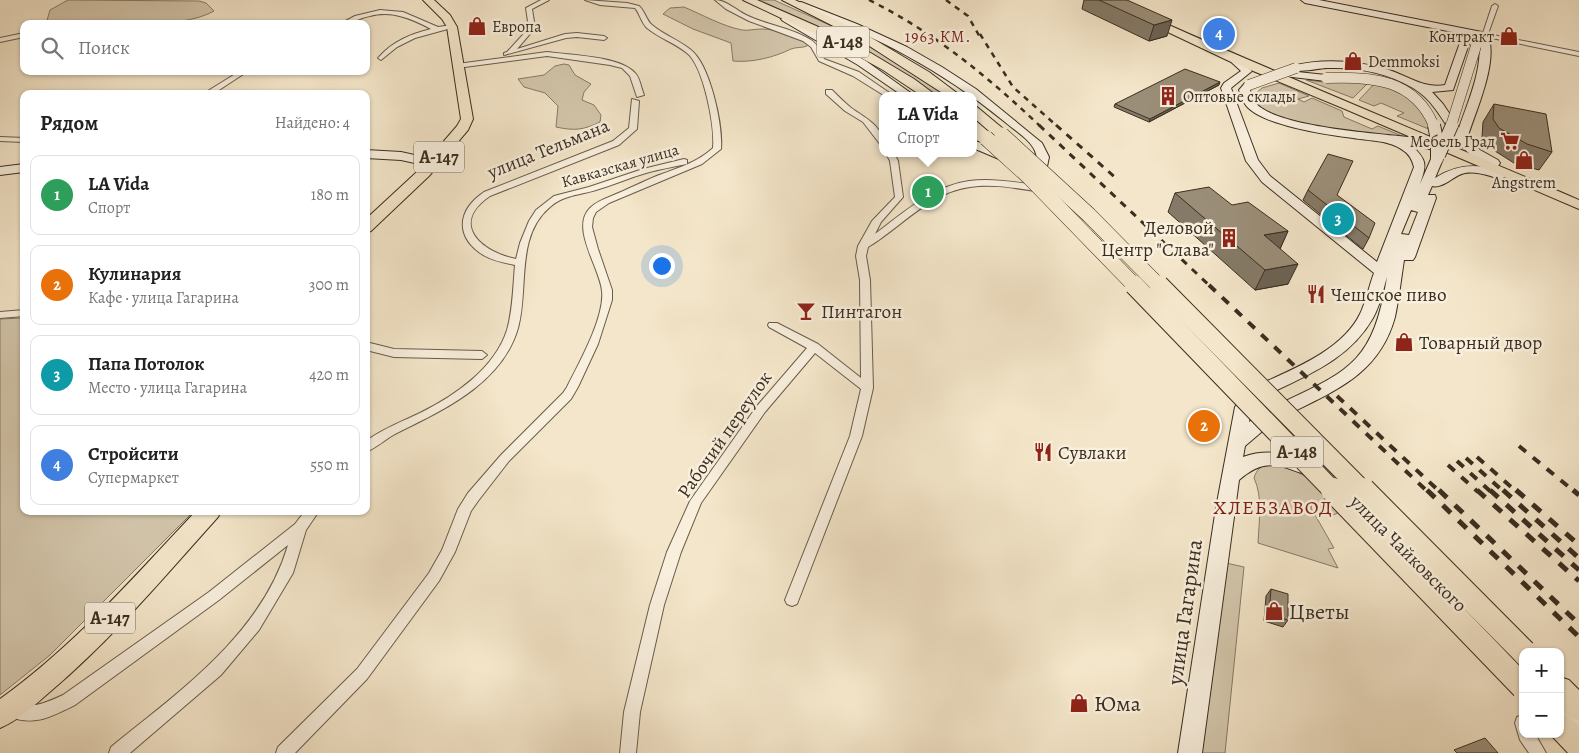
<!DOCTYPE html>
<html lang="ru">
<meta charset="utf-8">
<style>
:root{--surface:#fff;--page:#f2f2f2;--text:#222;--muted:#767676;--line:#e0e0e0;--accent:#8f2418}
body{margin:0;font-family:Alegreya,serif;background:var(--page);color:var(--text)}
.controls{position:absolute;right:15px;bottom:15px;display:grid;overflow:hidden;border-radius:10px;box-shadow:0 1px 4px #0004}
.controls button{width:45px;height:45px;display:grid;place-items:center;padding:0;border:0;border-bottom:1px solid var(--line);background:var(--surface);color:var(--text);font:25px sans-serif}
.you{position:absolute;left:661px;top:265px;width:18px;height:18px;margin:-12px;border:4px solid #fff;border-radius:50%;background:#1a73e8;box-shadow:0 0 0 8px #1a73e833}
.badge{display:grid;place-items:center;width:32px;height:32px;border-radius:50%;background:var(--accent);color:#fff;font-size:16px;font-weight:700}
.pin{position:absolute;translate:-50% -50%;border:2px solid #fff;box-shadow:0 1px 5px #0006}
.popup{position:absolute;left:879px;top:92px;width:98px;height:65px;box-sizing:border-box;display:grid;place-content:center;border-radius:10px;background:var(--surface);filter:drop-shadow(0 1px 4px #0005);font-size:16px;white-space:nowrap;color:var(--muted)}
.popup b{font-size:19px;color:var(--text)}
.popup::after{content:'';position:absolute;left:50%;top:100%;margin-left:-10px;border:10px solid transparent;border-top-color:var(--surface)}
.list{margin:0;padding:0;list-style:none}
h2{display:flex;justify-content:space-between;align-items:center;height:65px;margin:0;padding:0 20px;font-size:21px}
h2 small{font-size:16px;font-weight:400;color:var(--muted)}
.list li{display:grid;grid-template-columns:32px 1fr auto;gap:15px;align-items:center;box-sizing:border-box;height:80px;margin:0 10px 10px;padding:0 10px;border:1px solid var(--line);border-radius:10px}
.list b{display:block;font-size:19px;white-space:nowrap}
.list p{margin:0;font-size:16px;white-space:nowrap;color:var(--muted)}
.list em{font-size:16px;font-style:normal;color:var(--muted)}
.icon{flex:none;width:28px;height:28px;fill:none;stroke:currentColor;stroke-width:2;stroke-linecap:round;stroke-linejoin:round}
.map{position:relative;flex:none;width:1579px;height:753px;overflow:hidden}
.search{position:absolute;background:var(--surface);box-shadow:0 1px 4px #0004;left:20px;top:20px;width:350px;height:55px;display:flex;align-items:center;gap:12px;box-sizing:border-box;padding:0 18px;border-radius:10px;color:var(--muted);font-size:19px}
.panel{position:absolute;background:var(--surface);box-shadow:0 1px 4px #0004;left:20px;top:90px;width:350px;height:425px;border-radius:10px}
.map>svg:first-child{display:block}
.green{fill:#d4c7ad;stroke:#877a66}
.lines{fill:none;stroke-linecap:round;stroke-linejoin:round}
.street-casing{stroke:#685c4a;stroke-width:2}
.secondary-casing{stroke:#3a2e20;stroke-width:2}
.primary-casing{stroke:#3a2e20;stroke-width:2}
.street{fill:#f8efdd;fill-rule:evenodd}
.secondary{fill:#f8efdd;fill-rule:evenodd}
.primary{fill:#f4e6ca;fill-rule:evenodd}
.rail-far3{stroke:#3a2e20;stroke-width:2.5;stroke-dasharray:5.5 5.5;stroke-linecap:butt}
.rail-far2{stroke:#3a2e20;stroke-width:3;stroke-dasharray:7 7;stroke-linecap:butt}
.rail-far1{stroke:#3a2e20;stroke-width:4;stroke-dasharray:9 9;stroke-linecap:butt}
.rail{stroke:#3a2e20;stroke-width:5;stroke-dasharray:11 11;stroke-linecap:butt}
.secondary-bridge-far1-casing{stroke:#3a2e20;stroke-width:11;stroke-linecap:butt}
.secondary-bridge-casing{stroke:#3a2e20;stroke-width:14;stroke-linecap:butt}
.primary-bridge-far2-casing{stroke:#3a2e20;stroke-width:16;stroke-linecap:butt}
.primary-bridge-far1-casing{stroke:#3a2e20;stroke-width:21;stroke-linecap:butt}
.primary-bridge-casing{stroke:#3a2e20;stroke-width:26;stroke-linecap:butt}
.secondary-bridge-far1{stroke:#f8efdd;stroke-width:10}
.secondary-bridge{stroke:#f8efdd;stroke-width:12}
.primary-bridge-far2{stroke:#f4e6ca;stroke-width:15}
.primary-bridge-far1{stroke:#f4e6ca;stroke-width:19}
.primary-bridge{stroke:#f4e6ca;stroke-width:24}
.wall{fill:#857a67;stroke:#3a2e20}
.shaded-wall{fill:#6c6354;stroke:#3a2e20}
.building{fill:#9b8e78;stroke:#3a2e20}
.labels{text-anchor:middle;stroke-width:5;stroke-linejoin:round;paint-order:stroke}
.far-poi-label{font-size:16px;fill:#3a2e20;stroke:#f8efdd;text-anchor:start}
.far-neighbourhood-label{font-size:16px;letter-spacing:1px;fill:#7a1f14;stroke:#f8efdd}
.far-street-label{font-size:16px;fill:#3a2e20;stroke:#f8efdd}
.shield{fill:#f8efdd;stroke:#736859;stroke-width:1}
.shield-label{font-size:18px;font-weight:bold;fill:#3a2e20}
.street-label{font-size:19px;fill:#3a2e20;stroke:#f8efdd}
.poi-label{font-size:19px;fill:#3a2e20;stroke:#f8efdd;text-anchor:start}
.neighbourhood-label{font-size:20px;letter-spacing:1px;fill:#7a1f14;stroke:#f8efdd}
.near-poi-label{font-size:22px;fill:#3a2e20;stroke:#f8efdd;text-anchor:start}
.near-street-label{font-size:22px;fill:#3a2e20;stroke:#f8efdd}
</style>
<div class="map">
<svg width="1579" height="753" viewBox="0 0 1579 753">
<rect width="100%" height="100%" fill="#f4e6ca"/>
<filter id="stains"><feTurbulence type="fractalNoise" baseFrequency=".004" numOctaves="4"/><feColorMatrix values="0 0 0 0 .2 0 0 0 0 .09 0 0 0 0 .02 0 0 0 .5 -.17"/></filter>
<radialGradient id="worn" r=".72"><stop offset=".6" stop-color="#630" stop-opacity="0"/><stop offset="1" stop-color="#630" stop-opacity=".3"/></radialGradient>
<g class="green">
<path d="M68,0L199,1L206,3L214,11C180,31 87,24 46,24L50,10Z"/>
<path d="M756,0H774L834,27L884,55L946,96H938C880,57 820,26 756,0Z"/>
<path d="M684,7C703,15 722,26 742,30C747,31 755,29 761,29C778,29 794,35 808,44L807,46C802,48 796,47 791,49C775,57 752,63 733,61L731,43L693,29L663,14L670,8Z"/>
<path d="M564,64L569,65L575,75L591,84L584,92L582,100L594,105L601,115L600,122C584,130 574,131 556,127L558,106L545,93L524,87L518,79L544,75L555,66Z"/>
<polygon points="1306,80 1324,82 1369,82 1353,98"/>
<path d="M1279,83L1309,96L1298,99L1304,102L1312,98L1342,111L1344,117L1372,129L1378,126L1407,138C1372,134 1273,129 1254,100L1255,94L1262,88Z"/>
<polygon points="1375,83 1387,85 1416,101 1431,130 1397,116 1404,113 1381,103 1374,106 1359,100"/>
<polygon points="24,318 24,511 194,511 50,655 0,695 0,319"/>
<path d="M1269,465C1306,467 1316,487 1340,512L1331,516L1312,503L1311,508L1334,548L1328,549L1338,568L1258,543C1259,521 1263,497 1254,478C1257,469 1260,466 1269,465Z"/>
<polygon points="1217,561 1244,567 1225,753 1190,753"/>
</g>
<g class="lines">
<g class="street-casing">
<g id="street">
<polygon points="541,0 549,0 532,9 535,28 517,49 565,34 577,33 604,36 607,38 604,40 577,37 566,38 504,55 504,53 507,52 529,28 526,8"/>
<path d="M585,0L627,3L639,6C645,11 646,20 652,25C664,35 679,40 691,50C710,65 723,125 721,149L702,164L609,203L596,212L593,218L592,227L598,249L612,290V300L598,344L578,387L571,399L509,461L478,501L471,511L455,552L439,581L367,679L295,753H276L278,747L357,669L429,573L442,550L458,509L468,493L501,455L563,393L567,387C579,363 605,317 602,291C600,268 570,228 590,208C598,200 610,197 621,192C635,186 648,179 662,174C680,167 698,162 713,148C715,127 704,67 687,53C675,43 659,38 647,28C641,22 640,14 635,8L600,5Z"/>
<path d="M715,0C726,0 736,10 746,15C766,25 793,28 811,40C818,44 820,52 824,59L859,72L894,96H885L853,76L819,61L811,47L803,41L749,21L726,9Z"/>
<polygon points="1495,4 1498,6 1488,34 1579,52 1579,56 1482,36 1492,6"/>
<path d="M380,10L403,12L438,27L452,25L455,27L415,38L397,47L381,60L378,58L379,57C393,41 411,34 431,29C412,19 392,10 370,16C359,18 351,24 340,24L355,16Z"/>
<polygon points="24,33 24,37 0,42 0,38"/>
<path d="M547,52C569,55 620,56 635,73C640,78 641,88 644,95L637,97L630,76L622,68L610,65L547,56L457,68L453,66L457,64Z"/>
<polygon points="240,71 248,71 213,94 203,94"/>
<path d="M826,90H832C838,96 844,102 850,107C863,117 883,125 883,144H880L863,122L845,111L826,94Z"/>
<path d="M632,99L639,101L637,129L619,145L490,196C449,224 481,252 516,259L520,243L529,221L536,210L554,196L589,187L643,169L684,159L687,160V164C673,167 660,169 646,173C629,178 613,185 596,190C580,195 563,195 550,207C515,236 529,289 518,328C502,384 443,410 395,434C386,439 376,448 366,452V440L369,439C385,428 403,421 420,413C455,396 495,368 507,330C513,309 513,287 515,265C505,263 494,261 485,256C455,238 456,211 484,192L613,141L629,128Z"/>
<polygon points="0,137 24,138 24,142 0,141"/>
<path d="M886,153H894L898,161L903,197L881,222L875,234C903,213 933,186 969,181C994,178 1019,183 1043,186L1047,189L1043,192C1019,189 994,183 970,187C930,192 900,228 868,247L866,256L870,280L873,388L862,436L797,604L792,606L787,604L785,600L850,436L861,389L815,353L765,412L701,503L681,552L664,605L640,712L636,753H620L624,712L650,605L667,552L690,501L757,406L807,348L769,327L768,325L769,323H777L818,344L861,378L860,280L856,256L858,246L872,221L895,197L890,161Z"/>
<polygon points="24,310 24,316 0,318 0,312"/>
<polygon points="366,342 394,349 482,351 487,355 482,359 394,357 366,350"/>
<path d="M305,511H319L306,530L293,573L259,630L221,675L130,753H109L111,747C180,691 262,634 288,545L219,600L75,705C49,718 33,727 5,715L3,710L5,705L11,702C30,710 46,703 63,695L209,592L295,524Z"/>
<polygon points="1523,715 1523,734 1535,734 1546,753 1529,753 1520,740 1515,723 1517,717"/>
</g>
</g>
<g class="secondary-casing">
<g id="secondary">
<path d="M1301,0H1319L1487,33C1500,60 1475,112 1467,139L1480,150L1498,160L1500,163L1498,166C1491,167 1486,164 1480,161C1457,148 1449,126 1433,106C1428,99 1421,93 1413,88C1388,73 1357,67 1328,68C1318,68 1298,74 1291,68L1292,66C1324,58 1359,61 1389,70C1408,76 1424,89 1445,85L1463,34L1305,3ZM1472,35L1479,37C1483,69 1469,99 1459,128L1443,104L1432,92L1453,90Z"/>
<path d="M801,2L857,24L907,47L942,67L976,89L1042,143L1049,157L1045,176L1041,177L1035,173C1037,166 1038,158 1035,151C1030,139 1014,130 1005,122C940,69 878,37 798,7V3Z"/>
<polygon points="786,16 866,61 915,96 903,96 858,65 783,21 781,19"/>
<path d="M1233,56L1252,71L1231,88L1258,160L1270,176L1377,262L1414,167C1412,160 1410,155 1404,151C1391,140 1369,141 1353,138C1329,135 1258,125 1245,104C1242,100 1241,95 1239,90L1245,83H1253L1254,85L1250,90C1251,94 1252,98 1254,101C1273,129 1391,134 1425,139C1432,141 1440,143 1447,146L1449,148L1443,152L1411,145C1427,160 1427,164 1420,184L1431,159L1437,155L1443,159L1435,178C1454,166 1472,163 1493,169C1498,170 1503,171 1507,175L1501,179C1489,176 1478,171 1465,173C1454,175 1443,189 1432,186L1428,195H1435L1436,198L1415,257L1413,260H1404C1401,279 1399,298 1395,317C1379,375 1334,391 1285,416L1348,480L1351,485L1348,490C1335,494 1329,483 1320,474L1313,477C1282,467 1267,455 1239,480L1202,753H1178L1216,508L1235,407L1244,394L1240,388L1242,384L1248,382L1256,386C1291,370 1342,351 1360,314C1366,302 1369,286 1374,273L1262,182L1246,161L1221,88L1224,83L1241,71L1228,59ZM1411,210L1418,212L1409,235L1401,234ZM1387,277C1373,364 1349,371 1275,406L1265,396C1307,375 1349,360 1373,318C1380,306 1383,290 1387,277ZM1254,405L1262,413L1249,422L1251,409ZM1272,423L1307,460C1285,453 1265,449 1243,457L1245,446Z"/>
<polygon points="1288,71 1326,75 1331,78 1326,81 1284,76 1283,74 1284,72"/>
<polygon points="973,140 1014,156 1016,159 1010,163 1006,162 973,148"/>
<polygon points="366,150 401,152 437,160 439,163 433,167 401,160 366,158"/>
<polygon points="24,164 24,172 0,175 0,167"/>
<path d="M1501,636L1509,639L1523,652V677C1510,672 1496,658 1490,646L1493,639Z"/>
<polygon points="1560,694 1568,697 1579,708 1579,735 1571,732 1560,721"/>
</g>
</g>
<g class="primary-casing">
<g id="primary">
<polygon points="423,0 434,0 450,15 457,27 473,119 468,130 429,176 371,231 366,233 366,219 419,170 457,126 461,119 447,27 442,19"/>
<polygon points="743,0 757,0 823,29 869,52 914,79 937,96 922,96 883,70 838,45"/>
<polygon points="782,0 795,0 865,34 929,72 961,96 947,96 857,38"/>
<path d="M1100,0H1113C1267,70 1424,133 1579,200V209L1345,109L1229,61Z"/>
<polygon points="973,106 977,107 1007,132 1009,135 1007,138 997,138 973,117"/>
<path d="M196,511H221L218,517C164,577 113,638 52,690C36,704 19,720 0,728V699C74,646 134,577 196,511Z"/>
<polygon points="1560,677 1569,680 1579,690 1579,721 1570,717 1579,726 1579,753 1568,753 1550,734 1560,734 1560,713 1569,717 1560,707"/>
</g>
</g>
<use href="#street" class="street"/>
<use href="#secondary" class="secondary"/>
<use href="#primary" class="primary"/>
<g class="rail-far3">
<path d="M869,0C934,32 988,77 1040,126"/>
<polyline points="946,0 968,16 981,39"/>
<polyline points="980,34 1013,87 1057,126"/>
</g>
<g class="rail-far2">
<polyline points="1039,125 1211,287"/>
<polyline points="1056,125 1117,179"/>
</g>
<g class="rail-far1">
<polyline points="1209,285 1428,492"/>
<polyline points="1337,396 1440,492"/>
<polyline points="1519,446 1575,492"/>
<polyline points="1477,457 1517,492"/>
<polyline points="1466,458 1504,492"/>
<polyline points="1457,461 1491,492"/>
<polyline points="1448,465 1478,492"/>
</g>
<g class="rail">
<polyline points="1427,490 1579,637"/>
<polyline points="1439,490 1579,624"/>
<polyline points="1477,490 1579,581"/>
<polyline points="1490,490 1579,570"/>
<polyline points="1503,490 1579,558"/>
<polyline points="1516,490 1579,545"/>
<polyline points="1573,490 1579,495"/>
</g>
<g class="secondary-bridge-far1-casing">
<g id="secondary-bridge-far1">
<path d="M1326,78C1371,76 1415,79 1434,126"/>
<polyline points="1249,85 1296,68"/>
<polyline points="1451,126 1476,46"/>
</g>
</g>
<g class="secondary-bridge-casing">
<g id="secondary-bridge">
<polyline points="1434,125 1437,140 1437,159"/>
<polyline points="1439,155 1452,125"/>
</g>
</g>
<g class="primary-bridge-far2-casing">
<g id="primary-bridge-far2">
<polyline points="1002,135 1089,215 1160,287"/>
<polyline points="986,138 1029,177 1136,287"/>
</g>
</g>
<g class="primary-bridge-far1-casing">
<g id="primary-bridge-far1">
<polyline points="1134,285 1334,492"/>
<polyline points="1159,285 1364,492"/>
</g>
</g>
<g class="primary-bridge-casing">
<g id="primary-bridge">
<polyline points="1333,490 1523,687"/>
<polyline points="1363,490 1524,652"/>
</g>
</g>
<use href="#secondary-bridge-far1" class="secondary-bridge-far1"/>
<use href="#secondary-bridge" class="secondary-bridge"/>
<use href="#primary-bridge-far2" class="primary-bridge-far2"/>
<use href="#primary-bridge-far1" class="primary-bridge-far1"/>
<use href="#primary-bridge" class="primary-bridge"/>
</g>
<g class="wall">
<polygon points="1084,0 1127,0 1167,36 1149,41 1082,9"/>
<polygon points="1219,85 1149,122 1114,107 1115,104"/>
<polygon points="1494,104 1552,152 1539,170 1514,163 1487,146 1482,137 1483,122"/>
<polygon points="1308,190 1337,195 1369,238 1363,249 1303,200"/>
<polygon points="1175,193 1288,231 1280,249 1288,284 1255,290 1168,212"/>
<polygon points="1271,589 1288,620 1283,627 1264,621 1266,596"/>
</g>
<g class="shaded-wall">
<polygon points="1172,20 1167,36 1149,41 1154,25"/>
<polygon points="1220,82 1219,85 1149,122 1150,119"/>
<polygon points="1288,231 1279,251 1264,235"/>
<polygon points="1298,264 1288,284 1255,290 1265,270"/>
</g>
<g class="building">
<polygon points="1099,0 1127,0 1172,20 1154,25"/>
<polygon points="1185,69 1220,82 1150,119 1115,104"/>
<polygon points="1494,104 1546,114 1552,152 1527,144 1499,128 1493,119"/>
<polygon points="1328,154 1353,161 1337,195 1375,223 1369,238 1308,190"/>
<polygon points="1209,187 1232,205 1248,202 1288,231 1264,235 1298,264 1265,270 1175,193"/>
<polygon points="1271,589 1288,594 1288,620 1269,614"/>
<polygon points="1485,738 1498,753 1457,753 1454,750"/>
</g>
<defs>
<g id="shop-bare" transform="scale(1.5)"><path d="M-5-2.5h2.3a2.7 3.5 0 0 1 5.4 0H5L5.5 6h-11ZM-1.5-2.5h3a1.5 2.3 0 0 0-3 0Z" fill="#8f2418" stroke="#f8efdd" stroke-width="2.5" paint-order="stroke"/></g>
<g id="building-bare" transform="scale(1.5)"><path d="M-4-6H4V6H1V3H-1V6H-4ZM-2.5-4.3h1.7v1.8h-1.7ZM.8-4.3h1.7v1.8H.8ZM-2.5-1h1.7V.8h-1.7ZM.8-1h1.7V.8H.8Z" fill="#8f2418" stroke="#f8efdd" stroke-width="2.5" paint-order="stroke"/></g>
<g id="supermarket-bare" transform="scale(1.5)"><path d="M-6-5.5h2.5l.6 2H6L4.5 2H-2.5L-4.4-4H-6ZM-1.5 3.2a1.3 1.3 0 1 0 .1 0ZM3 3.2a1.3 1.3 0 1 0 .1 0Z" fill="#8f2418" stroke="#f8efdd" stroke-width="2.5" paint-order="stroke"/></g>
<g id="restaurant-bare" transform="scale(1.5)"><path d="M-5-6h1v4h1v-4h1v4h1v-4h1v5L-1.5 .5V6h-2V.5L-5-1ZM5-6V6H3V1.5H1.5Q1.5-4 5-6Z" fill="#8f2418" stroke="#f8efdd" stroke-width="2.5" paint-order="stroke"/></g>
<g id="bar-bare" transform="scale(1.5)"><path d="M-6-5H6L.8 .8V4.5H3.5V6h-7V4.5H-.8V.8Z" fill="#8f2418" stroke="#f8efdd" stroke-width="2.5" paint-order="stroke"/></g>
</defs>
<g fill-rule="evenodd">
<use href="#shop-bare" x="477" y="26"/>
<use href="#shop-bare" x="1509" y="36"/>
<use href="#shop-bare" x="1353" y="61"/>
<use href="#building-bare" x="1168" y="96"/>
<use href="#supermarket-bare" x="1510" y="141"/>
<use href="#shop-bare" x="1524" y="160"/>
<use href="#building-bare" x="1229" y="238"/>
<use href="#restaurant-bare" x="1316" y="294"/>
<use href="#bar-bare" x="806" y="311"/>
<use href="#shop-bare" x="1404" y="342"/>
<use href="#restaurant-bare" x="1043" y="452"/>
<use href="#shop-bare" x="1274" y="611"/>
<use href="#shop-bare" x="1079" y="703"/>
</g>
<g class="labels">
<g class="far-poi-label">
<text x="492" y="32">Европа</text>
<text x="1494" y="42" text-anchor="end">Контракт</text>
<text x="1368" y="67">Demmoksi</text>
<text x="1183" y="102">Оптовые склады</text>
<text x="1495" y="147" text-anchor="end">Мебель Град</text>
<text x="1524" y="188" text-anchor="middle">Angstrem</text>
</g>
<g class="far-neighbourhood-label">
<text x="938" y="42">1963 КМ.</text>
</g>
<g class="far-street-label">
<text transform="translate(620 165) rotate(-16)" y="6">Кавказская улица</text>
</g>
<g class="shield">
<rect x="817" y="26.5" width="52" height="31" rx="4"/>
<rect x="414" y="141.5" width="50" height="31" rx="4"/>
<rect x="1271" y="436.5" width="52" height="31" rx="4"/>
<rect x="85" y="602.5" width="50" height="31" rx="4"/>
</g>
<g class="shield-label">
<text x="843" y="48">А-148</text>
<text x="439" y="163">А-147</text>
<text x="1297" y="458">А-148</text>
<text x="110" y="624">А-147</text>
</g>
<g class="street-label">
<text transform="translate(548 148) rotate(-22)" y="7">улица Тельмана</text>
<text transform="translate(724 434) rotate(-55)" y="7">Рабочий переулок</text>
<text transform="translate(1409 553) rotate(45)" y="7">улица Чайковского</text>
</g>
<g class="poi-label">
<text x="1214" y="234" text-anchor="end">Деловой<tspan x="1214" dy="22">Центр "Слава"</tspan></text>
<text x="1331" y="301">Чешское пиво</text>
<text x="821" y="318">Пинтагон</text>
<text x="1419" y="349">Товарный двор</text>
<text x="1058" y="459">Сувлаки</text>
</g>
<g class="neighbourhood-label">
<text x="1273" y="514">ХЛЕБЗАВОД</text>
</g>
<g class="near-poi-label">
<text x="1289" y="619">Цветы</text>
<text x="1094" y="711">Юма</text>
</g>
<g class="near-street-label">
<text transform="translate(1184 612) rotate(-82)" y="8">улица Гагарина</text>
</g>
</g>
<rect width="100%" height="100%" filter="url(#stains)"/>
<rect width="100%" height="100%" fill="url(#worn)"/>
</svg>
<div class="controls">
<button>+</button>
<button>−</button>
</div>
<div class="you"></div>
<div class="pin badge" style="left:928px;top:192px;background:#2e9e5b">1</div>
<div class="popup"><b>LA Vida</b>Спорт</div>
<div class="pin badge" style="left:1204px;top:426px;background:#e8710a">2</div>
<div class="pin badge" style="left:1338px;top:219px;background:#0f9aa8">3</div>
<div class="pin badge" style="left:1219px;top:34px;background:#3f7fe0">4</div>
<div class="search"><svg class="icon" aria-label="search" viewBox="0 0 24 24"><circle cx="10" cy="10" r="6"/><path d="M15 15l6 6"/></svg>Поиск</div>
<section class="panel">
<h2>Рядом<small>Найдено: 4</small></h2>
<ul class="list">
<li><span class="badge" style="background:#2e9e5b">1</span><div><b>LA Vida</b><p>Спорт</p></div><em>180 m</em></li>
<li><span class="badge" style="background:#e8710a">2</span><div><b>Кулинария</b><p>Кафе · улица Гагарина</p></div><em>300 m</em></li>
<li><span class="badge" style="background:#0f9aa8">3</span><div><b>Папа Потолок</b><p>Место · улица Гагарина</p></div><em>420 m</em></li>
<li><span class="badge" style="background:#3f7fe0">4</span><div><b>Стройсити</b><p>Супермаркет</p></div><em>550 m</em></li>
</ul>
</section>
</div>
